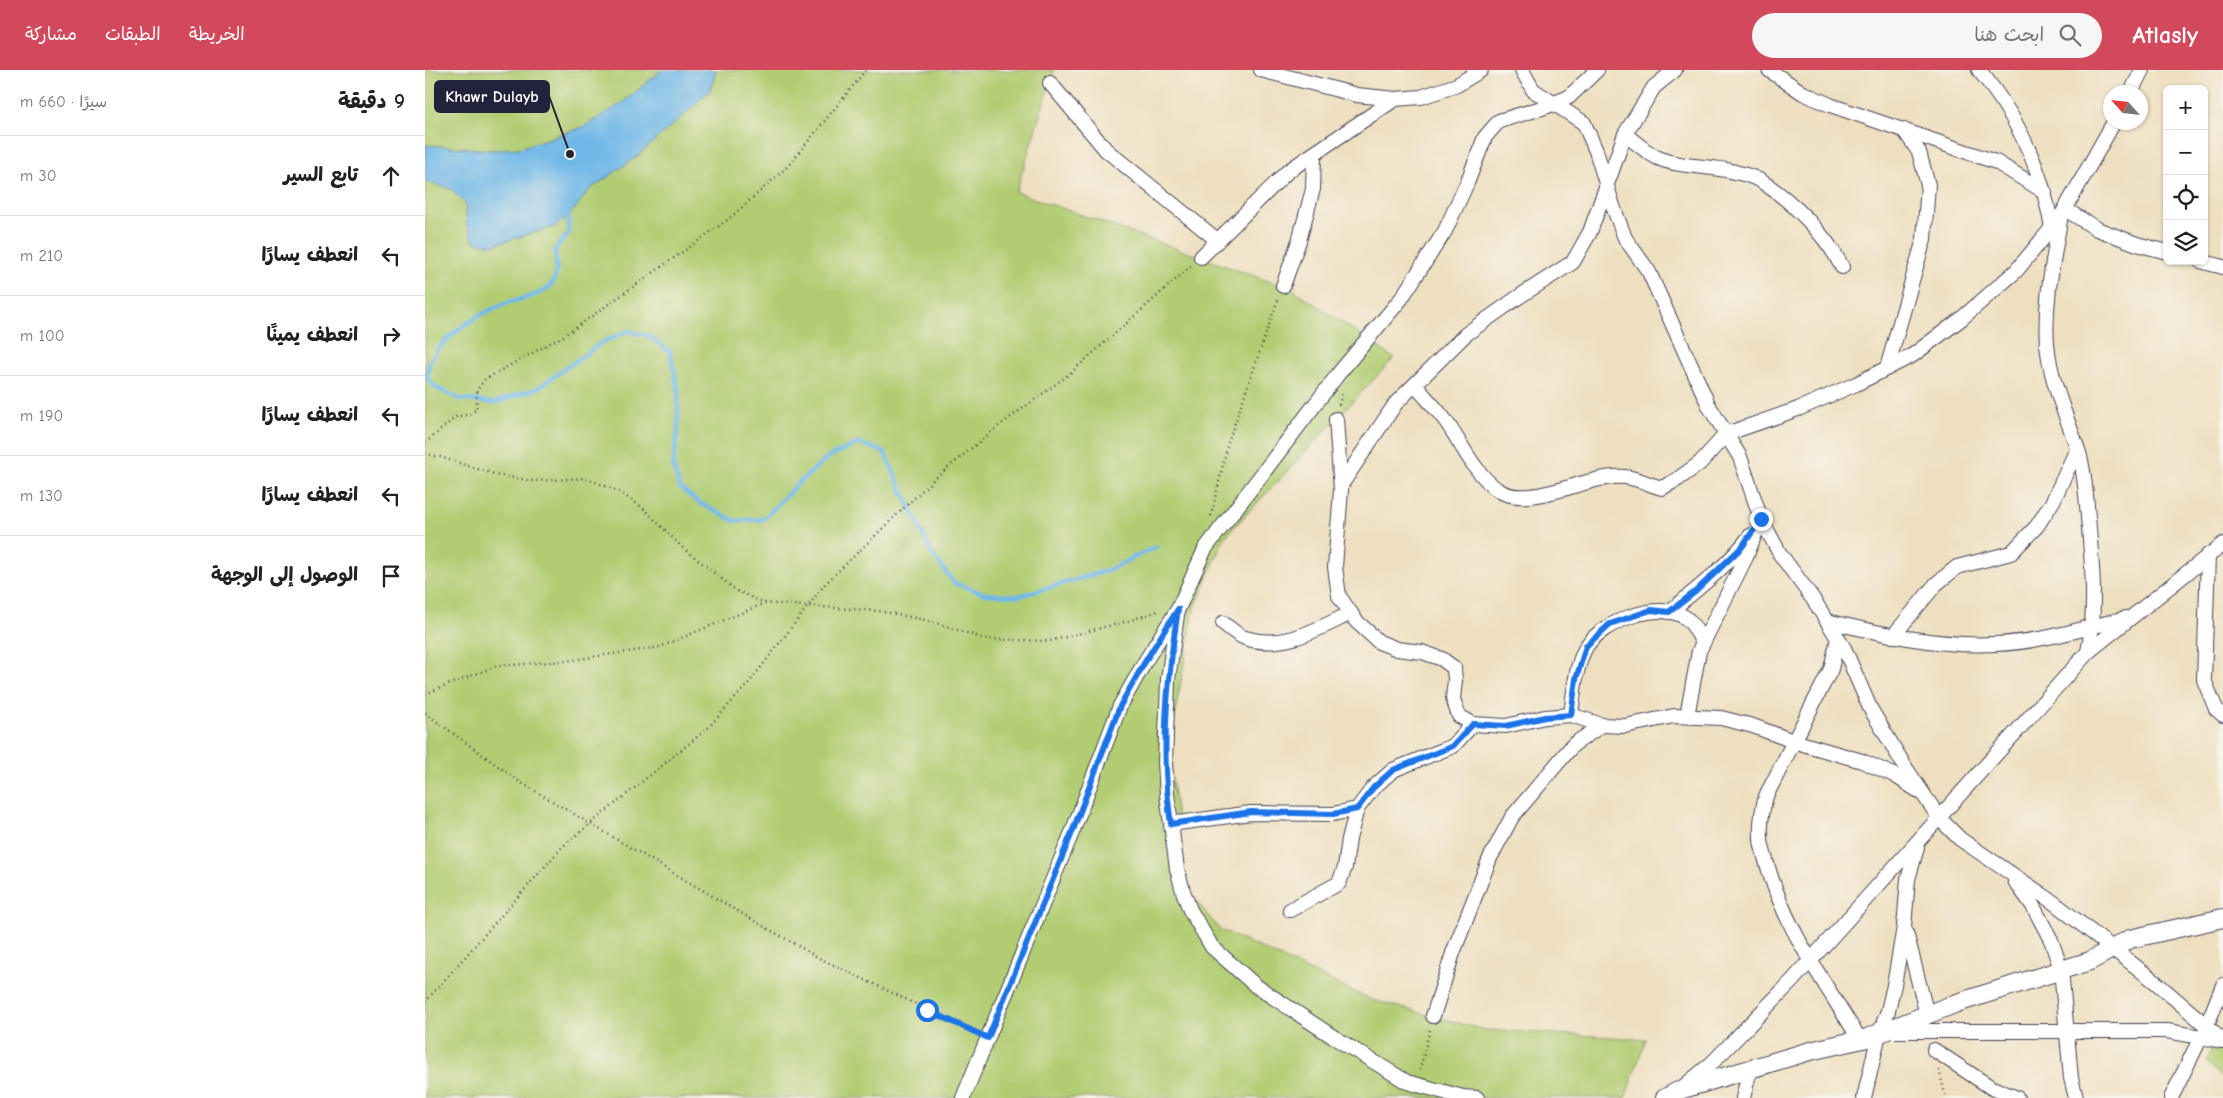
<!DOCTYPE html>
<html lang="ar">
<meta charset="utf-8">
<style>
:root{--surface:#fff;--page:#f6f6f6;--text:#202124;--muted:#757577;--line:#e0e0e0;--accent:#d1495b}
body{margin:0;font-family:"Comic Neue","Playpen Sans Arabic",sans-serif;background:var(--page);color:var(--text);direction:rtl}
.controls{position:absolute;right:15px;top:15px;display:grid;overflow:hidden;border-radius:8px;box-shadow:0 1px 4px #0004}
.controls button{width:45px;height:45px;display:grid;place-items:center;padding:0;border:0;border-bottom:1px solid var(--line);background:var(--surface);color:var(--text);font:25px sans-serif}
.compass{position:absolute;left:1678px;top:15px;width:45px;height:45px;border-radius:50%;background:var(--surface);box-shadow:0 1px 4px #0004;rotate:297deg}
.stop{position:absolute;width:15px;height:15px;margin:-11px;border:4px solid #1a73e8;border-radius:50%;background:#fff}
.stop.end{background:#1a73e8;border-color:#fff;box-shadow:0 1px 5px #0008}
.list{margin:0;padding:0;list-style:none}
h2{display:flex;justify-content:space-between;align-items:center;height:65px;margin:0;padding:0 20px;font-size:21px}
h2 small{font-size:16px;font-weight:400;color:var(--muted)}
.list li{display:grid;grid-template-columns:32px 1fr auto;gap:15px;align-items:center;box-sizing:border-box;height:80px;padding:0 20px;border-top:1px solid var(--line)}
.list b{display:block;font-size:19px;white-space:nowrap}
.list em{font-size:16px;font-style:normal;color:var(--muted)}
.icon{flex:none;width:28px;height:28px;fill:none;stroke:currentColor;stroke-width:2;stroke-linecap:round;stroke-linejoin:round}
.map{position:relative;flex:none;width:1798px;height:1028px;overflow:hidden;direction:ltr}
header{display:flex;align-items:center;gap:30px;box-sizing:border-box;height:70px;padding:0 25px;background:var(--accent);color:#fff}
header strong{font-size:24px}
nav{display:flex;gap:28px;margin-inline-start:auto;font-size:18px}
.search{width:350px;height:45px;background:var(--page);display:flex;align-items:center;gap:12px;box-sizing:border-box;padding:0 18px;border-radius:28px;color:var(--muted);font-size:19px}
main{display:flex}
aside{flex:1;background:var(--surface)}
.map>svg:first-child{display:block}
.green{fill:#b1cc71;stroke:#6a7756}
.water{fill:#70b8e8;stroke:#496d92}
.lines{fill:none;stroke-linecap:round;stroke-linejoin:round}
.stream{stroke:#70b8e8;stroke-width:4.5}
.minor-casing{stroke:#413e4f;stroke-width:16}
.tertiary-casing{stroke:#413e4f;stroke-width:20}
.path{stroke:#413e4f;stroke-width:2.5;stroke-dasharray:1 4;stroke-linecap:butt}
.minor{stroke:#fff;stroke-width:14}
.tertiary{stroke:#fff;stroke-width:18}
.route{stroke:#1a73e8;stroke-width:6}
.leader{fill:none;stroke:#22223b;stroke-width:2}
.callout-dot{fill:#22223b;stroke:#f7f3e8;stroke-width:2}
.callout{fill:#22223b;stroke:#22223b;stroke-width:2}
.callout-label{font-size:16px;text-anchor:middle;font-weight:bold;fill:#fff}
</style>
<header>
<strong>Atlasly</strong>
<div class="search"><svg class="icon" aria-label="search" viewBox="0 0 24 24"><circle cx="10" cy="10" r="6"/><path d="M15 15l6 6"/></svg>ابحث هنا</div>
<nav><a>الخريطة</a><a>الطبقات</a><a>مشاركة</a></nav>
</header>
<main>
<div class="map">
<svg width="1798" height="1028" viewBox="0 0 1798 1028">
<rect width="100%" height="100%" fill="#f7f3e8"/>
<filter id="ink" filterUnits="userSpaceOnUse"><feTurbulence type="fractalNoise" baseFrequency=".02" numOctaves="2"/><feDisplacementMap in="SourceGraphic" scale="10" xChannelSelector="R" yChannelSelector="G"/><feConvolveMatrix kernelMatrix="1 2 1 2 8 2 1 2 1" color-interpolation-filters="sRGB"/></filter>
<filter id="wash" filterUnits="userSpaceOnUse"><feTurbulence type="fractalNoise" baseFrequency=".0096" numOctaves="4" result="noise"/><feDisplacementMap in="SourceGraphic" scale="20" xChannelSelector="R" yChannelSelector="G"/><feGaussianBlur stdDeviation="1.12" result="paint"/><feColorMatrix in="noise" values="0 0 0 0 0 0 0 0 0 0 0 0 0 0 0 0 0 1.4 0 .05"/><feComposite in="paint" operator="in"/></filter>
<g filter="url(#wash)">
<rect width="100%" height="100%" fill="#eedfc0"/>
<g class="green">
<polygon points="0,0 237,0 196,34 158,57 95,78 65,80 0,75"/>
<polygon points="291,0 629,0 591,122 869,220 969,288 799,468 769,540 743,681 762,819 794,859 947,930 1061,960 1221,969 1200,1028 0,1028 0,111 26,119 40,133 42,155 67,175 129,157 144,146 164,120 211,87 285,20"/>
<polygon points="1798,954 1798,1009 1781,991"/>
</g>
<polygon class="water" points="237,0 291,0 285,20 259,45 211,87 164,120 144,146 129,157 67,175 49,172 42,155 40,133 26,119 0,111 0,75 65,80 95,78 158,57 196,34"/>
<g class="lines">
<path class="stream" d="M143,141L144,163L130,179C131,191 134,206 125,216C114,227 96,228 82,233C56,242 20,264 6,290C3,295 3,303 2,308L10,317L34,329L69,333L113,318L176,273L203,261L224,266L245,282L253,319V358L248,396L255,418L276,434L310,451L339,449L373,413L405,386L434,373L459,382L507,484L529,513L560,524L594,526L681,501L731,477"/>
</g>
</g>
<g filter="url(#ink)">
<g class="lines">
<g class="minor-casing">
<g id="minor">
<polyline points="836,0 932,25 970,29 996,27 1032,15 1056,0"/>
<polyline points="1097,0 1108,20 1159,53 1171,81 1189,139 1200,168 1224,202 1284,336 1315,387 1336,449 1355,484 1388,529 1419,578 1445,638 1482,700 1515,749 1535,769 1628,832 1728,910 1798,970"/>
<polyline points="1344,0 1378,23 1405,35 1571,92 1620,122"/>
<path d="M1554,0C1592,46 1617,100 1627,158"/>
<polyline points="625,13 681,80 792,170"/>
<polyline points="1706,22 1717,0"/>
<path d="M1200,64C1210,72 1220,81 1231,87C1253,98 1287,95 1310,102C1319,104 1332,108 1339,113C1368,132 1402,166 1417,197"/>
<polyline points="1640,139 1672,159 1712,174 1742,182"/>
<path d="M1635,151C1628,192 1619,233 1622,274C1626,315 1642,346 1654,383C1660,403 1661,426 1663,447C1667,493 1672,537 1663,582"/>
<polyline points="776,187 863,101 970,29"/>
<polyline points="1775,191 1798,197"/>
<polyline points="858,216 874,171 888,119 889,85"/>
<polyline points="1462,298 1499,169 1503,115 1494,82 1479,60"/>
<path d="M990,315C1000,327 1011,338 1020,350C1037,374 1049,403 1073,420C1105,441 1164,403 1200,407C1212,408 1225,415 1237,418L1253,409L1275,393L1301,364L1373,339L1431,314L1488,285L1536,249L1591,201L1635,148L1689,52"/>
<polyline points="911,349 916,420 910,497 914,526 931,551 954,572 972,579 997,582 1017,589 1029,598 1030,610 1028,629 1034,646 1048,654 1081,656 1120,647 1146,645 1177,655 1200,656 1249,646 1296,648 1328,656 1368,671 1437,691 1469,705 1492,720"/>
<polyline points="916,415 971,333 1041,264 1092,228 1148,192 1165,162 1200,64 1229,17 1250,0"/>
<polyline points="1783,485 1779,610 1791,639 1798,645"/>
<path d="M1244,542C1271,520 1305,494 1325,466"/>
<polyline points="752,545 743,610 740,692 742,724 752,799 758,821 765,840 787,877 831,916 910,968 982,1012 1038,1027 1052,1028"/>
<path d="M1402,551C1457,564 1514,577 1571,574C1615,572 1658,559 1701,548"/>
<path d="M798,553C804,558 812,565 820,568C858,580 893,559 926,543"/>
<polyline points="1468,566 1511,514 1532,497 1586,483 1612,456 1628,431 1652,379"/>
<path d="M1413,568L1406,599L1341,726C1337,740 1335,753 1336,768C1336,776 1340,786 1342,794C1360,859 1400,913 1435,970"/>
<path d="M1146,645C1149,623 1150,597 1161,577C1176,552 1235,529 1261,548C1269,554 1273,564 1278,573"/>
<polyline points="1262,646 1274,581 1321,487 1336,449"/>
<polyline points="746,754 826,743 908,744 932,739 948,718 968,700 1028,676 1048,654"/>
<polyline points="1590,811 1608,836 1626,870 1636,899 1646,1008 1651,1028"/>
<polyline points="865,840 914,813 920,797 924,769 932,739"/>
<polyline points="1481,862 1502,945"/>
<polyline points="1008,946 1028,883 1065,788 1087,747 1148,675 1177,655"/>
<polyline points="1782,955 1798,915"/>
<polyline points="1468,961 1742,961 1798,971"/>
<polyline points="1509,980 1567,1018 1592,1028"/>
<polyline points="1257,1018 1286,994 1367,911 1663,582 1798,474"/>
<polyline points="538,1028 648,760 695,636 721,590 753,539 780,479 914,303 976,229 1020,161 1042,113 1060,67 1074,51 1120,37 1144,27 1172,0"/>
<polyline points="1318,1028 1325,999"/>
<polyline points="1439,1028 1454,964 1463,941 1469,915 1479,857 1483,809 1492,778"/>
<polyline points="1746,1028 1776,967"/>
</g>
</g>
<g class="tertiary-casing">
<polyline id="tertiary" points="1240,1028 1255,1020 1385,981 1442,968 1532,933 1665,891 1705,869 1798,848"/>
</g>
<g class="path">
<polyline points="914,335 917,323"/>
<polyline points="0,373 32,346 44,345 51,340 52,320 60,309 140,265 304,149 363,96 441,0"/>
<polyline points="0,384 15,387 72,405 108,411 160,408 191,420 217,437 258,478 312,521 340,533 454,541 505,551 560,569 625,571 703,551 736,540"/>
<polyline points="786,446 803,373 853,229"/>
<polyline points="0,624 71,596 140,591 235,577 340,533"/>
<polyline points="0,643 95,712 326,849 396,889 550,962"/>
<polyline points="0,932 138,776 282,659 323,614 400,514 509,409 575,355 643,305 766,196"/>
<polyline points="995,1000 1005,959"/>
<polyline points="1514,1000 1521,1028"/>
</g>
<use href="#minor" class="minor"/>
<use href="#tertiary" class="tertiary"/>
</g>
</g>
<g class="lines" filter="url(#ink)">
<path class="route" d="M502,940L563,968L648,760L695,636L721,590L753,539C742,612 735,681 746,754L826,742L908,744L932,739L948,718L968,700L1028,676L1048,654L1081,656L1120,647L1146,645L1151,609L1161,576L1185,554L1226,540L1244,542L1270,522L1317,477L1336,449"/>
</g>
<path class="leader" d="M145 84L124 26"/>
<circle class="callout-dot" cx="145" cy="84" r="5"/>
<rect class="callout" x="10" y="11" width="114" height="31" rx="5"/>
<g class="callout-label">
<text x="67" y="32">Khawr Dulayb</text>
</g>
</svg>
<div class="controls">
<button>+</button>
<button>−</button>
<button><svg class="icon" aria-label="locate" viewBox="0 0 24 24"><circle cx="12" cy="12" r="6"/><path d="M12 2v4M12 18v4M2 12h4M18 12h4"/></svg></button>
<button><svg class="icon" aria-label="layers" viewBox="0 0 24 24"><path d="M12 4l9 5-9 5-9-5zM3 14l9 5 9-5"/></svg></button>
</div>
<svg class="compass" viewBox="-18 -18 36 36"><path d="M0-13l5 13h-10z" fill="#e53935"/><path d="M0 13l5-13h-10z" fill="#757577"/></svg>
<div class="stop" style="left:502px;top:940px"></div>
<div class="stop end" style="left:1336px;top:449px"></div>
</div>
<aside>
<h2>9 دقيقة<small>سيرًا · 660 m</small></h2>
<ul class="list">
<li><svg class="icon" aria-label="ahead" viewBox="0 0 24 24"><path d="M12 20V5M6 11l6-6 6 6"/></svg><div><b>تابع السير</b></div><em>30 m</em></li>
<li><svg class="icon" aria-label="left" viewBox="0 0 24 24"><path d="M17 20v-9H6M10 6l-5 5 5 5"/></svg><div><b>انعطف يسارًا</b></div><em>210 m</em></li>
<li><svg class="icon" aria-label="right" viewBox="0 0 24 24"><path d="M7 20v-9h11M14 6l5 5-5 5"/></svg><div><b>انعطف يمينًا</b></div><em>100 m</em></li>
<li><svg class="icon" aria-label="left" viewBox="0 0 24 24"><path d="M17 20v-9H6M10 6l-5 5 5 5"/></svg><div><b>انعطف يسارًا</b></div><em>190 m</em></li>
<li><svg class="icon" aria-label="left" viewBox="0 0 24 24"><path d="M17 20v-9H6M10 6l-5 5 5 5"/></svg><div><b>انعطف يسارًا</b></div><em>130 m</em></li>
<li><svg class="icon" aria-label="arrive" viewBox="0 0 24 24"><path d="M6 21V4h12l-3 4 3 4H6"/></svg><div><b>الوصول إلى الوجهة</b></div></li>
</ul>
</aside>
</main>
